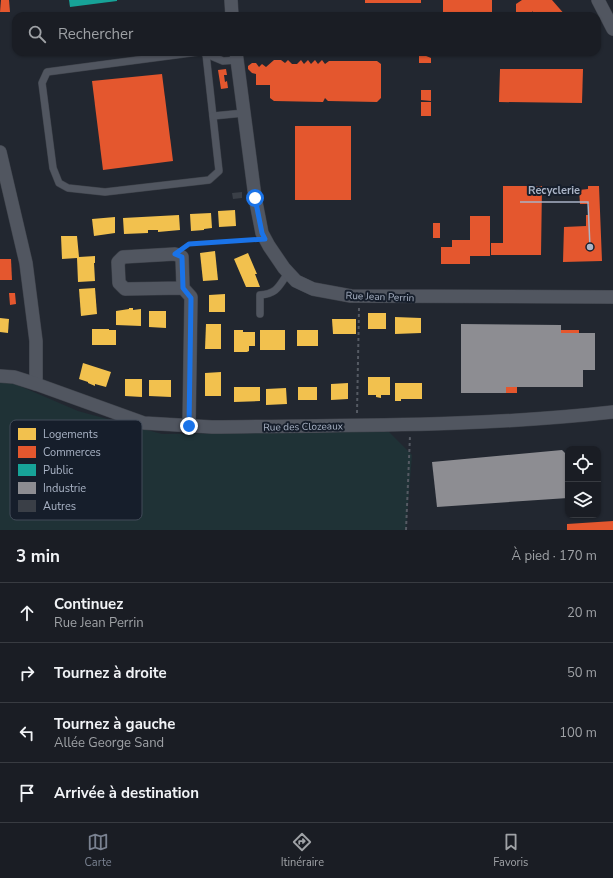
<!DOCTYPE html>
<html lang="fr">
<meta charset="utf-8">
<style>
:root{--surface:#1a1d24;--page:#23262c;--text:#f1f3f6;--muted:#9fa2a6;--line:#383b41;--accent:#7a8291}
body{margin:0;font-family:"Nunito Sans",sans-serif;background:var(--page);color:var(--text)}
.controls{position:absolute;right:12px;bottom:12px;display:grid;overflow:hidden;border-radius:8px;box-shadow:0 1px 3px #0004}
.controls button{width:36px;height:36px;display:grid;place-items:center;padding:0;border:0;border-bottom:1px solid var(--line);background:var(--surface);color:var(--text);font:20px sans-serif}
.stop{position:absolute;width:12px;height:12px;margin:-9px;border:3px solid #1a73e8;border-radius:50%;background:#fff}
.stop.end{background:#1a73e8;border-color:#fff;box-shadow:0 1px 4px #0008}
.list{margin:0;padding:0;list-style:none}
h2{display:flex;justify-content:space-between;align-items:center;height:52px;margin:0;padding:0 16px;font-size:17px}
h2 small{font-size:13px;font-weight:400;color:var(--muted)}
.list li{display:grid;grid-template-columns:26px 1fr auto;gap:12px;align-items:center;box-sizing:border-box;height:60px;padding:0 16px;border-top:1px solid var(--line)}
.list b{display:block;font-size:15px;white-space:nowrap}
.list p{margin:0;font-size:13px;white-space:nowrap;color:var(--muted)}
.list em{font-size:13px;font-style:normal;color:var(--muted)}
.icon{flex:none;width:22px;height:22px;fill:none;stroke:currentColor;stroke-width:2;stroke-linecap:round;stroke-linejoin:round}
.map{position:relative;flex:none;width:613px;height:530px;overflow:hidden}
.search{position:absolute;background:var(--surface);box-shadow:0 1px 3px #0004;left:12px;right:12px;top:12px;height:44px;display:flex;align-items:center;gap:10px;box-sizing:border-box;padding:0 14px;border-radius:12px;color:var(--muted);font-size:15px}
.sheet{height:292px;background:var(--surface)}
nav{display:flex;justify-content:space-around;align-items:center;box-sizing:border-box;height:56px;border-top:1px solid var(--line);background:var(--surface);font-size:11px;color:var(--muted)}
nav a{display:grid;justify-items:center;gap:2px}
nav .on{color:var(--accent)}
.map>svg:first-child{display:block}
.green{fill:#1f3236}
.homes{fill:#f2c14e}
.shops{fill:#e4572e}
.public{fill:#17a398}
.industry{fill:#8d8d92}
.building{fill:#3a3f47}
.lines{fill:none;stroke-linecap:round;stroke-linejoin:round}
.service-casing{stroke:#3e424a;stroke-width:8}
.minor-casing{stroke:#3e424a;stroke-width:14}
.path{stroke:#555a63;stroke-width:2;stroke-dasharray:3 3;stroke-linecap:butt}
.service{stroke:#515660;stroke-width:7}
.minor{stroke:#515660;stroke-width:13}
.route{stroke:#1a73e8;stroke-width:5}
.labels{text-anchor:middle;stroke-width:4;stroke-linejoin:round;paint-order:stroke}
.street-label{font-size:10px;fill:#a9b3c5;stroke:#161e2b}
.key{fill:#161e2b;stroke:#424b59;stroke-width:1}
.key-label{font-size:11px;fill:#a9b3c5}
.leader{fill:none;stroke:#a9b3c5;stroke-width:1.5}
.callout-dot{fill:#a9b3c5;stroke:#161e2b;stroke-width:1.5}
.callout-label{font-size:11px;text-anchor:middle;font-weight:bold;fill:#a9b3c5;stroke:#161e2b;stroke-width:4;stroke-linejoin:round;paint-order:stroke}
</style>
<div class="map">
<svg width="613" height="530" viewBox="0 0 613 530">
<rect width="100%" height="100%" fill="#222730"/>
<polygon class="green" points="0,381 8,381 78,411 162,434 388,431 412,455 406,530 0,530"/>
<g class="homes">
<polygon points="235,210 236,226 219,227 218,211"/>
<polygon points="211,213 212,228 204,229 204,230 191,231 190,214"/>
<polygon points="179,215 180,230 158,232 158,230 148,230 148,233 124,234 123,218"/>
<polygon points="115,217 115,233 94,236 92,219"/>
<polygon points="61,236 77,236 79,257 95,256 95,263 94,263 95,281 78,282 77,258 62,259"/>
<polygon points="215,251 218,280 203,281 200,253"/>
<polygon points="248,253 257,274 255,274 260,287 246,287 234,259"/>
<polygon points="95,288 97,314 81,316 79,289"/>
<polygon points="225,294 225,312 209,312 209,295"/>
<polygon points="129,308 133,308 133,310 141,309 141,326 116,325 116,311 129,309"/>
<polygon points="149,311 166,311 166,328 149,327"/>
<rect x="368" y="313" width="18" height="16"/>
<polygon points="395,317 421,318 421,333 395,334"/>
<polygon points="0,318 9,319 8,333 0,332"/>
<polygon points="332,319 356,319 356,334 333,334"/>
<polygon points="206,324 221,324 221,349 205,349"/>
<polygon points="92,329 109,329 109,330 116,330 116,345 92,345"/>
<polygon points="234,330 243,330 243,332 255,332 255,346 249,346 249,351 247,352 234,352"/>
<rect x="260" y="330" width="25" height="20"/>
<rect x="297" y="330" width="21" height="16"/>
<polygon points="83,363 111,372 106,387 95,384 95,386 88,383 88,382 79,379"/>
<polygon points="221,372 221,396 205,396 205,373"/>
<polygon points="368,377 390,377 390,395 381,395 381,398 376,397 376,395 368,395"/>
<polygon points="125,379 142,379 142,397 125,396"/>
<polygon points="149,380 171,380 171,397 149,396"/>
<polygon points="348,383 348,399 331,400 331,384"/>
<polygon points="395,383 422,383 422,399 401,399 401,401 395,401"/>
<polygon points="234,387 260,387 260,401 234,402"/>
<rect x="298" y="387" width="19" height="13"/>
<polygon points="286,388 287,404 266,405 266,389"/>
</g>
<g class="shops">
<polygon points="1,0 9,0 10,12 0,12"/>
<rect x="365" y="0" width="56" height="3"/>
<polygon points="443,0 492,0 492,15 443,14"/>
<polygon points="522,0 552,0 566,16 536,16 532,11 532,16 516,16 516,4"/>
<polygon points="419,53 431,58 431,63 419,63"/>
<polygon points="274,60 281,60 285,63 288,60 292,64 297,64 301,60 304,64 308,60 311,64 315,60 318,64 322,60 325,64 329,61 377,61 381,64 381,98 377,102 328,101 325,98 323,102 274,101 270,98 270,85 256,85 256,74 252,73 248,69 248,66 252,63 256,63 259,67 262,64 266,67"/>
<polygon points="226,69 227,75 224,75 225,82 227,81 228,88 221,89 218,70"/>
<polygon points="500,69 583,69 582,103 499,102"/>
<polygon points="162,74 173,161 103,170 92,81"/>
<polygon points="421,90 431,90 431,101 421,100"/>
<rect x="421" y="102" width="10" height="14"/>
<rect x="295" y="126" width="56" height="74"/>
<polygon points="503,186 542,186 541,255 491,255 491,243 503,243"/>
<polygon points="588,186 599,186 602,261 563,262 564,227 586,226 586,215 589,215 589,204 580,204 579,190 588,189"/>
<polygon points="470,216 490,216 490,256 470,256 470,264 441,264 441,247 452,247 452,240 470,240"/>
<rect x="433" y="223" width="7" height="15"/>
<polygon points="0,259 11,259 12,280 0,280"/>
<polygon points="9,293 15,293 16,304 10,305"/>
<rect x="561" y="330" width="18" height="3"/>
<rect x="506" y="387" width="11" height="6"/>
<polygon points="613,521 613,530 567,530 567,524"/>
</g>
<polygon class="public" points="69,0 117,0 117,1 70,7"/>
<g class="industry">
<polygon points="461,324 561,325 561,333 595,333 595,370 583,370 583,387 506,387 506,393 461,393"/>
<polygon points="562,450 568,456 568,498 437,507 432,462"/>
</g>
<polygon class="building" points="242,192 242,198 233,199 232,193"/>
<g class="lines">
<g class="service-casing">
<g id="service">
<polyline points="198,52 47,72 42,83 53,168 59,183 68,188 105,192 209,180 219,171 206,54"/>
<polyline points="204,53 223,61 237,60"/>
<polyline points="213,116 244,113"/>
<path d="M260,314V295C277,294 279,286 288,273"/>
</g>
</g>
<g class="minor-casing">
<g id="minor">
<polyline points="231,0 232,16"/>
<polyline points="598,0 613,29"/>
<polyline points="236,52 255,197 262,233 269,246 284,268 296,281 313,289 351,296 613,297"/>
<polyline points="0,152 26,263 36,341 36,384"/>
<polyline points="183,288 125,289 119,283 118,262 123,257 175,254 182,257 183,288 191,297 189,426"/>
<path d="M0,376L14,377L36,384L144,423L212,427C346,425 480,427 613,412"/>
</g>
</g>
<g class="path">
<polyline points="187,246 189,244 252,240"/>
<polyline points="357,413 359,308"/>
<polyline points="406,530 410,436"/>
</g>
<use href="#service" class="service"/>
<use href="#minor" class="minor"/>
</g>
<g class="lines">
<polyline class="route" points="189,426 191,298 183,288 182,257 175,254 189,244 265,239 262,233 255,198"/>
</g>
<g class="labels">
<g class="street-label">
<text transform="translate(380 296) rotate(2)" y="4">Rue Jean Perrin</text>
<text transform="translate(303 426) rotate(-1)" y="4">Rue des Clozeaux</text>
</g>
</g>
<rect x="10" y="420" width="132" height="100" rx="6" class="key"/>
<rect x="18" y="428" width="18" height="12" fill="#f2c14e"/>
<rect x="18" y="446" width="18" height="12" fill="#e4572e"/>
<rect x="18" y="464" width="18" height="12" fill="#17a398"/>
<rect x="18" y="482" width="18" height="12" fill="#8d8d92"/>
<rect x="18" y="500" width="18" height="12" fill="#3a3f47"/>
<g class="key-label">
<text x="43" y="438">Logements</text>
<text x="43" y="456">Commerces</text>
<text x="43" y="474">Public</text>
<text x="43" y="492">Industrie</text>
<text x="43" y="510">Autres</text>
</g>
<path class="leader" d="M590 247L588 202H520"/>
<circle class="callout-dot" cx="590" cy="247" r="4"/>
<g class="callout-label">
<text x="554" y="194">Recyclerie</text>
</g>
</svg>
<div class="controls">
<button><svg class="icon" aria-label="locate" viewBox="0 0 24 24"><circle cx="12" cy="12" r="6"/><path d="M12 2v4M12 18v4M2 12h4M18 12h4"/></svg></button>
<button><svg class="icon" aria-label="layers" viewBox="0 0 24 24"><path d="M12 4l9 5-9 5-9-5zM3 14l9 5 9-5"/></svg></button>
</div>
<div class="stop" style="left:255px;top:198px"></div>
<div class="stop end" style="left:189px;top:426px"></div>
<div class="search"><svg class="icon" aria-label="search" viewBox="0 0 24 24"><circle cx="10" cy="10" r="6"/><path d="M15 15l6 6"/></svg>Rechercher</div>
</div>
<section class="sheet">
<h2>3 min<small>À pied · 170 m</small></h2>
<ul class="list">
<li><svg class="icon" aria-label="ahead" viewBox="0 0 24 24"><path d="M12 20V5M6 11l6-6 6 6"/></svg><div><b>Continuez</b><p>Rue Jean Perrin</p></div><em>20 m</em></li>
<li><svg class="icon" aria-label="right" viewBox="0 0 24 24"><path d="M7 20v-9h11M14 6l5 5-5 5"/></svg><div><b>Tournez à droite</b></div><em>50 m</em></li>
<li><svg class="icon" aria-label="left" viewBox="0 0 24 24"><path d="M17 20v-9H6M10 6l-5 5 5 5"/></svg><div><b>Tournez à gauche</b><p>Allée George Sand</p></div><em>100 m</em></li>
<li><svg class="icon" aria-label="arrive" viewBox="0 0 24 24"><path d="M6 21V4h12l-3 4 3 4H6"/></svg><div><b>Arrivée à destination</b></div></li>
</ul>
</section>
<nav>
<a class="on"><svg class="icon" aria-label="map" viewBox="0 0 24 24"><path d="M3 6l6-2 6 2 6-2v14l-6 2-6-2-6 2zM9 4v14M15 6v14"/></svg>Carte</a>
<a><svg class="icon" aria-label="directions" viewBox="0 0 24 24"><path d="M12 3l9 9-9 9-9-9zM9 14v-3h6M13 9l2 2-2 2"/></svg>Itinéraire</a>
<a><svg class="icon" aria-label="saved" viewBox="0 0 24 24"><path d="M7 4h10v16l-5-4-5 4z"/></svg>Favoris</a>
</nav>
